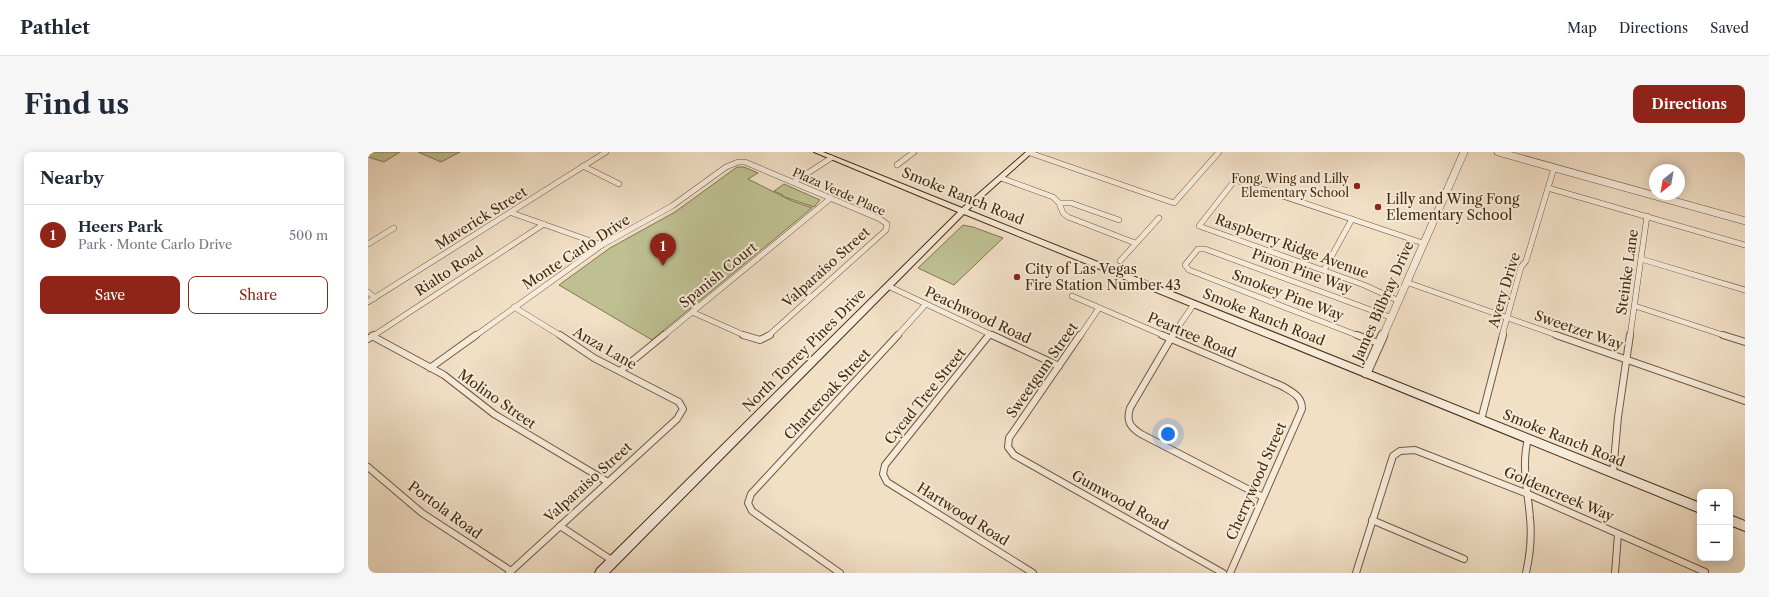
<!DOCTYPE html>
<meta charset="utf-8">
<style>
:root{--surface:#fff;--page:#f6f6f7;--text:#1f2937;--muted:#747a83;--line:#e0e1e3;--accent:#8f2418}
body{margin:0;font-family:"Libre Caslon Text",serif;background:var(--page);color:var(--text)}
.controls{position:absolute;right:12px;bottom:12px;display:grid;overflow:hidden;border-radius:8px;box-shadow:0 2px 10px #0003}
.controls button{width:36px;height:36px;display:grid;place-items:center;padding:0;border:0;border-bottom:1px solid var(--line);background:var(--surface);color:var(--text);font:20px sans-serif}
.compass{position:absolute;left:1281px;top:12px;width:36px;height:36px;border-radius:50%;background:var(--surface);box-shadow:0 2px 10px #0003;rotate:211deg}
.you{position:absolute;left:800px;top:282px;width:14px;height:14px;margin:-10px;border:3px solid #fff;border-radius:50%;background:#1a73e8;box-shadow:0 0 0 6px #1a73e833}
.badge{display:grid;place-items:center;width:26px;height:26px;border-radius:50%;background:var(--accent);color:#fff;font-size:13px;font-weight:700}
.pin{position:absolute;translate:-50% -33px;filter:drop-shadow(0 1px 2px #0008)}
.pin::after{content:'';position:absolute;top:21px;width:14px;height:12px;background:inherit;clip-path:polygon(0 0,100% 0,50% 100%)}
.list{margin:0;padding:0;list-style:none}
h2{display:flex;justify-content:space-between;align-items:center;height:52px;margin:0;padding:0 16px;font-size:17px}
h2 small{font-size:13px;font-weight:400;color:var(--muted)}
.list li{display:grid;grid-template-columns:26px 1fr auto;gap:12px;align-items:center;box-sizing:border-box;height:60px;padding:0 16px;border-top:1px solid var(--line)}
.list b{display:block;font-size:15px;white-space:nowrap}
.list p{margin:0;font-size:13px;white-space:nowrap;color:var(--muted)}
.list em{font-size:13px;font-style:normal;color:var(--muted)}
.actions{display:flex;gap:8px;padding:12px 16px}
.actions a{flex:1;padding:9px 0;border:1px solid var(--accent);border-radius:8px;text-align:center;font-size:14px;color:var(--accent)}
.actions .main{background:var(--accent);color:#fff}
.map{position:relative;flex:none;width:1377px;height:421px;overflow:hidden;border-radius:8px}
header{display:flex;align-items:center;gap:24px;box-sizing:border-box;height:56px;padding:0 20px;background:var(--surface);border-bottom:1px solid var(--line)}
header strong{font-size:19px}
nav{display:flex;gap:22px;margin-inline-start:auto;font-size:14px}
.intro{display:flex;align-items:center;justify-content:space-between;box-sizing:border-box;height:96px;padding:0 24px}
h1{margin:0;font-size:28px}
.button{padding:10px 18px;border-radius:8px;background:var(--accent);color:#fff;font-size:14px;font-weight:700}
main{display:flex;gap:24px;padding:0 24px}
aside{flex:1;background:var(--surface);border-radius:8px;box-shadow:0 2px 10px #0003}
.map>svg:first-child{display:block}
.green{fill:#bec092;stroke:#827650}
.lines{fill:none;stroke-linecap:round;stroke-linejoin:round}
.minor-far1-casing{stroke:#70593b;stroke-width:6}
.minor-casing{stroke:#70593b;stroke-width:8}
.tertiary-far1-casing{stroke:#70593b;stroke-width:8}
.tertiary-casing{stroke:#70593b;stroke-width:11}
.secondary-casing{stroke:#452c0d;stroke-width:2}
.minor-far1{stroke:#f6eada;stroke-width:5}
.minor{stroke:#f6eada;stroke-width:6}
.tertiary-far1{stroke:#f6eada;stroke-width:7}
.tertiary{stroke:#f6eada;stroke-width:9}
.secondary{fill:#f6eada;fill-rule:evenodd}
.poi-dot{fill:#8f2418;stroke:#f6eada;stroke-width:1.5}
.labels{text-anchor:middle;stroke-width:4;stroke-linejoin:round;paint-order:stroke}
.far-poi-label{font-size:12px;fill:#452c0d;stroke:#f6eada;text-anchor:end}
.far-street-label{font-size:12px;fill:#452c0d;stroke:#f6eada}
.street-label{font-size:14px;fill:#452c0d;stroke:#f6eada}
.poi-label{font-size:14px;fill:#452c0d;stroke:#f6eada;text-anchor:start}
</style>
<header>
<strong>Pathlet</strong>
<nav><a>Map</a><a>Directions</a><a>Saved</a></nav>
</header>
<div class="intro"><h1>Find us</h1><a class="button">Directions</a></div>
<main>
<aside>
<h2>Nearby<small></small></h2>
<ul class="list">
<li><span class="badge">1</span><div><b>Heers Park</b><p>Park · Monte Carlo Drive</p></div><em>500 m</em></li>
</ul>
<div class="actions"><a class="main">Save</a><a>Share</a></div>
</aside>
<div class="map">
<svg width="1377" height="421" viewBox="0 0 1377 421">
<rect width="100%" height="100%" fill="#f1dfc6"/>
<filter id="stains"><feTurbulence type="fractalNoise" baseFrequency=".005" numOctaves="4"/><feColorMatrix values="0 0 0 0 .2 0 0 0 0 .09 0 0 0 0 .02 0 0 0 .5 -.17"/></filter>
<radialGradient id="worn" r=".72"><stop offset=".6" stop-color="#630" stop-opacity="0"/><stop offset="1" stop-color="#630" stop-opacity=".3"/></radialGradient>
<g class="green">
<polygon points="0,0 32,0 16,10 0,5"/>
<polygon points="50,0 92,0 73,10"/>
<polygon points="369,15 376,15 390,21 380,27 424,49 444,56 284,188 191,133 242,96 307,60"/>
<polygon points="416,32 452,48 446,55 414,44 415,43 406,39"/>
<polygon points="595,73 605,75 635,86 586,133 550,116"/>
</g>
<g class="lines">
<g class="minor-far1-casing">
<g id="minor-far1">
<polyline points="662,1 806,51 851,0"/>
<polyline points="529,13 546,0"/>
<polyline points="215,14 251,32"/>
<polyline points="633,26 685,45 691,51 703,51 751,68"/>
<polyline points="426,30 463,6"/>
<polyline points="1180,36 1377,93"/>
<polyline points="691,51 695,61 700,65 767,91"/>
<polyline points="144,61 234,93"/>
<polyline points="0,92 26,76"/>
<polyline points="1273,107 1377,138"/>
<polyline points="752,109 791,66"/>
<polyline points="956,118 984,67"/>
<polyline points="1038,130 1191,184"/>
<polyline points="520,134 626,184"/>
<polyline points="0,140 7,146"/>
<polyline points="704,144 797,184"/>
<polyline points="1029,148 996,133 831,74 867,28 1055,91"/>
<polyline points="0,150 238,0"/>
<polyline points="1267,154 1358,184"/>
<polyline points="146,155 193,184"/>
<polyline points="324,160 378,184"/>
<polyline points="5,184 176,72"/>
<polyline points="107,184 234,93 304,54 358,15 370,10 377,10 512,67 519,72 518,78 400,184"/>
<polyline points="295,184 463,46"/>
<polyline points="529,184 558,152"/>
<polyline points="621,184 622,182"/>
<polyline points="712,184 731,156"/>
<polyline points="804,184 826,152"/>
<polyline points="991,184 821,118 817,113 830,97 837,97 1022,165"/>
<polyline points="1134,184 1153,115 1158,109 1186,16"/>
<polyline points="1262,184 1279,64"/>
</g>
</g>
<g class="minor-casing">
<g id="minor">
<polyline points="375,183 392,188 402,183"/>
<polyline points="621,183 517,313 515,322 519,330 665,421"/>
<polyline points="624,183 691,214"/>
<polyline points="712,183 641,286 640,295 646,303 855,421"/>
<path d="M794,183L914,234C924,240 934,244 934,257L862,421"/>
<path d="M805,183L762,256C758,269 762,275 773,282L895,345"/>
<polyline points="989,183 1010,191"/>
<polyline points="1188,183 1377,249"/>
<polyline points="1355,183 1377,190"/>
<polyline points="4,184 76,223 126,262 240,330"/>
<polyline points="0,187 6,183"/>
<polyline points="62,216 108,183"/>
<polyline points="252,219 296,183"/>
<polyline points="1113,268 1135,183"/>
<polyline points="0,315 54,361 143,419"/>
<polyline points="1245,321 1250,265 1262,183"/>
<polyline points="1004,368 1096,407"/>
<polyline points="192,374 245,409"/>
<polyline points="141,421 309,267 315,257 311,250 226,206 192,183"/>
<polyline points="472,421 384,359 380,351 383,342 530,183"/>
<polyline points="988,421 1025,304 1032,299 1047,298 1160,342 1337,420"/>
<path d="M1158,421C1162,403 1164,385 1162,366C1160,339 1153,314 1160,287"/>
<polyline points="1247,421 1250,382"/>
</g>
</g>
<g class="tertiary-far1-casing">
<g id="tertiary-far1">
<polyline points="1130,0 1377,69"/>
<polyline points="1015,184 1096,0"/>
</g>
</g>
<g class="tertiary-casing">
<polyline id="tertiary" points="998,221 1015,183"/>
</g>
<g class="secondary-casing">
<g id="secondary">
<polygon points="446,0 455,0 594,56 658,0 665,0 600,58 1332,351 1332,361 596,62 241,421 227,421 229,417 590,60"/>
<polygon points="1362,363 1377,369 1377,379 1362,373"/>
</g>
</g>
<use href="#minor-far1" class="minor-far1"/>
<use href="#minor" class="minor"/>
<use href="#tertiary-far1" class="tertiary-far1"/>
<use href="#tertiary" class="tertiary"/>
<use href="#secondary" class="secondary"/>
</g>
<g class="poi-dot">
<circle cx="989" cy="34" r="4"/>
<circle cx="1010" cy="55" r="4"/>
<circle cx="649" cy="125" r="4"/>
</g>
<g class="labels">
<g class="far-poi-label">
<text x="981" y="31">Fong, Wing and Lilly<tspan x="981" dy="14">Elementary School</tspan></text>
</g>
<g class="far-street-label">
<text transform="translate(471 40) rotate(24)" y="4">Plaza Verde Place</text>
</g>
<g class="street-label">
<text transform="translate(595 44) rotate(22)" y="5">Smoke Ranch Road</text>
<text transform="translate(113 66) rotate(-32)" y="5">Maverick Street</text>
<text transform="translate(924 94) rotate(20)" y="5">Raspberry Ridge Avenue</text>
<text transform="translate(208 100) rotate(-33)" y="5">Monte Carlo Drive</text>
<text transform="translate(458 115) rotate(-42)" y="5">Valparaiso Street</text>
<text transform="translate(81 119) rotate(-33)" y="5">Rialto Road</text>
<text transform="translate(934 119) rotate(20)" y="5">Pinon Pine Way</text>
<text transform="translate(1259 120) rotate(-82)" y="5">Steinke Lane</text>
<text transform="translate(350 123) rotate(-39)" y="5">Spanish Court</text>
<text transform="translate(1136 138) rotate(-73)" y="5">Avery Drive</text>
<text transform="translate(920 143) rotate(21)" y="5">Smokey Pine Way</text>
<text transform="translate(1015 149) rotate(-66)" y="5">James Bilbray Drive</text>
<text transform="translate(610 163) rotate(25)" y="5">Peachwood Road</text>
<text transform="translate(896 165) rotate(22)" y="5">Smoke Ranch Road</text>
<text transform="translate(1211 178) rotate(19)" y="5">Sweetzer Way</text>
<text transform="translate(824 183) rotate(23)" y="5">Peartree Road</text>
<text transform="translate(237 196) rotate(30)" y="5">Anza Lane</text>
<text transform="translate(436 198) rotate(-45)" y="5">North Torrey Pines Drive</text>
<text transform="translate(674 218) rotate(-55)" y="5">Sweetgum Street</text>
<text transform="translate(459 242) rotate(-47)" y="5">Charteroak Street</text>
<text transform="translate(557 244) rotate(-51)" y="5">Cycad Tree Street</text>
<text transform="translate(129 247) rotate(35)" y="5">Molino Street</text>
<text transform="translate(1196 286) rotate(22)" y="5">Smoke Ranch Road</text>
<text transform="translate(888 329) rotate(-66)" y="5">Cherrywood Street</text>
<text transform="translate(220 330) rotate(-42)" y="5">Valparaiso Street</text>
<text transform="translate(1191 342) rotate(23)" y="5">Goldencreek Way</text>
<text transform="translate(752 348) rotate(29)" y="5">Gumwood Road</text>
<text transform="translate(77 358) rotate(36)" y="5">Portola Road</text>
<text transform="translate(595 362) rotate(32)" y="5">Hartwood Road</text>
</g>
<g class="poi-label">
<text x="1018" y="52">Lilly and Wing Fong<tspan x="1018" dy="16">Elementary School</tspan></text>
<text x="657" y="122">City of Las Vegas<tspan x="657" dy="16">Fire Station Number 43</tspan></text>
</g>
</g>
<rect width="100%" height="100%" filter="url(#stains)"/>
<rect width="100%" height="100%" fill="url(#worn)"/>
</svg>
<div class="controls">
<button>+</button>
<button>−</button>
</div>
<svg class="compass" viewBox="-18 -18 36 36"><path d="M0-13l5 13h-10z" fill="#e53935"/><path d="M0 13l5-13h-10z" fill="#747a83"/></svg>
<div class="you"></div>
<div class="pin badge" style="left:295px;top:114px">1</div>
</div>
</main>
